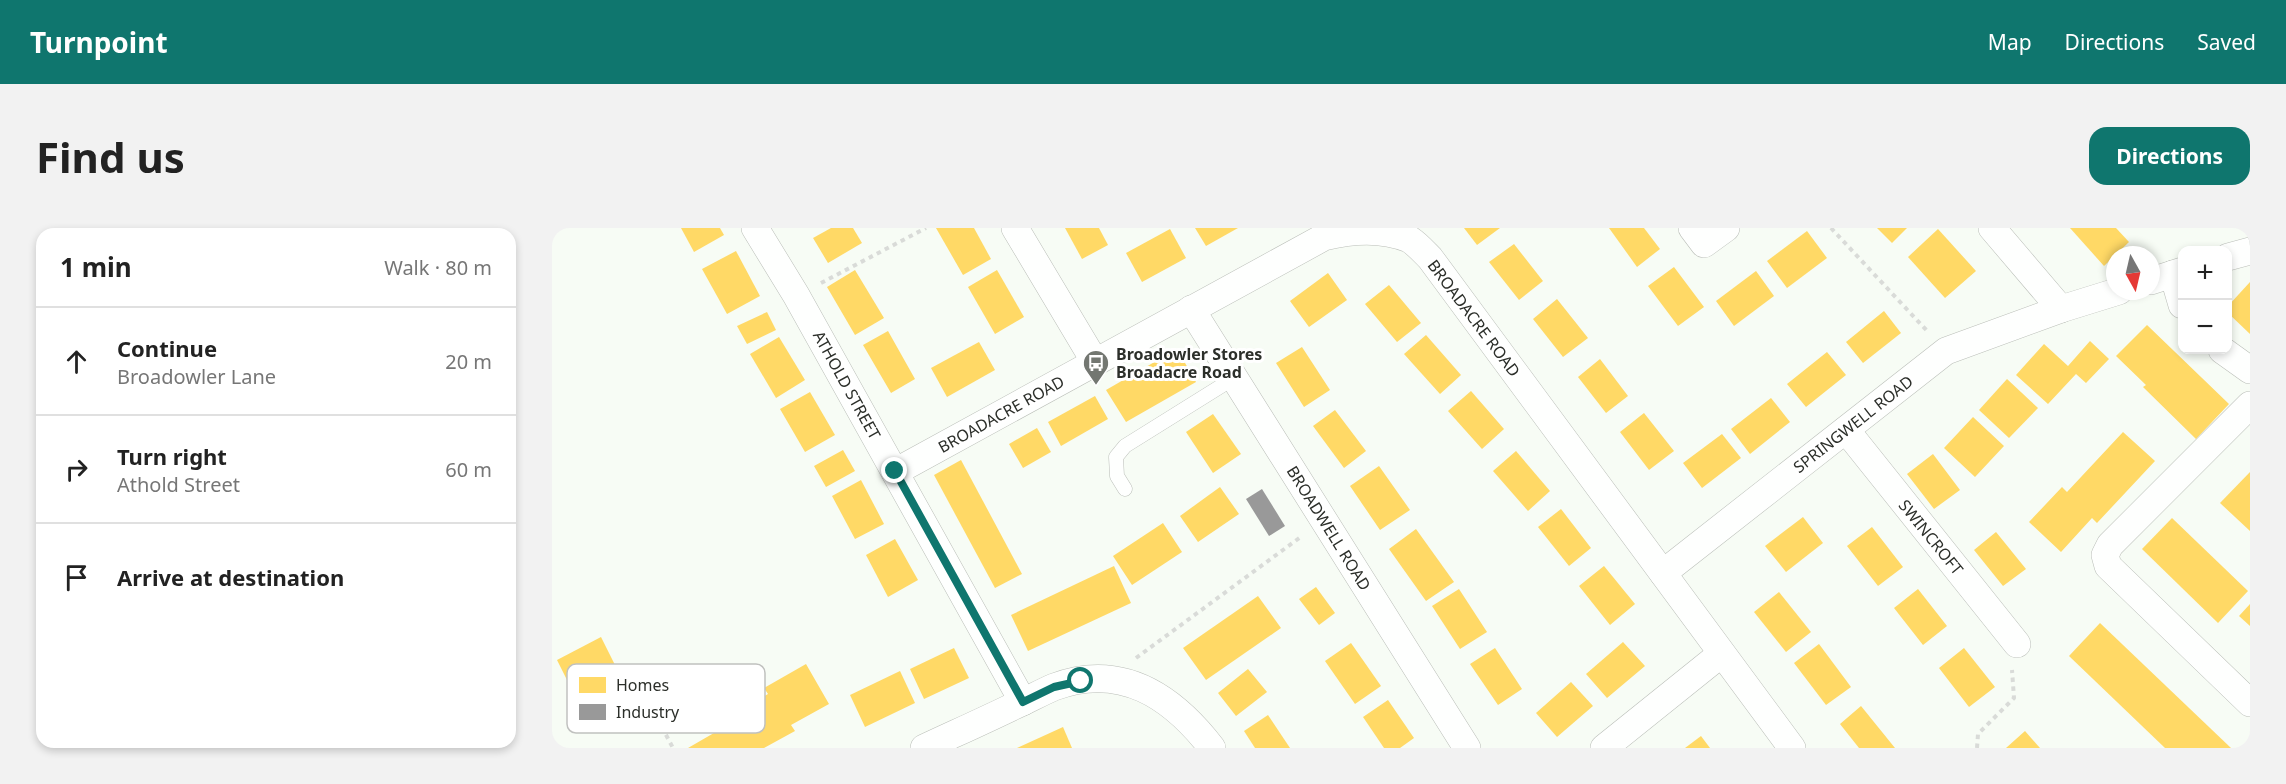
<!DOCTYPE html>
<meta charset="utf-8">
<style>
:root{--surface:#fff;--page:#f2f2f2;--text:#222;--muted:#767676;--line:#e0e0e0;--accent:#0f766e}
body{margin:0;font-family:"Noto Sans",sans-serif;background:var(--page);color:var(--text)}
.controls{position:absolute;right:18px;top:18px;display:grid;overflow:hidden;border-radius:12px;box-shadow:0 3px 9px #0003}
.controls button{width:54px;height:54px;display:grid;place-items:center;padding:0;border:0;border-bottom:2px solid var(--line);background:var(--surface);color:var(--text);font:30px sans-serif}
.compass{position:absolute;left:1554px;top:18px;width:54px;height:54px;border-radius:50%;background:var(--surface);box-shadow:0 3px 9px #0003;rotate:172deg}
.stop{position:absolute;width:18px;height:18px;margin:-14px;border:4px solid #0f766e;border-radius:50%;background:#fff}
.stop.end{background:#0f766e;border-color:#fff;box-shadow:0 2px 6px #0008}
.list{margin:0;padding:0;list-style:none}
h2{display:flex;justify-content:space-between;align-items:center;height:78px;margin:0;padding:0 24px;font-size:26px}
h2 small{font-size:20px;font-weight:400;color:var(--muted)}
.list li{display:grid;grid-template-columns:39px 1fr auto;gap:18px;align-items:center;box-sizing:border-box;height:108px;padding:0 24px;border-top:2px solid var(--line)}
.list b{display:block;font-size:22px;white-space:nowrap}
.list p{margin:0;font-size:20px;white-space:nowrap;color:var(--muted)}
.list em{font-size:20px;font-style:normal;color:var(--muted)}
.icon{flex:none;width:33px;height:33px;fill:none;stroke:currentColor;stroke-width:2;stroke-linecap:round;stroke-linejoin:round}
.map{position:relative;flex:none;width:1698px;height:520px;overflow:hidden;border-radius:18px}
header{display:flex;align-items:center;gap:36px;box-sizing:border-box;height:84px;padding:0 30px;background:var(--accent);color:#fff}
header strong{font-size:28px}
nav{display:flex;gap:33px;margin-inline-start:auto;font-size:21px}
.intro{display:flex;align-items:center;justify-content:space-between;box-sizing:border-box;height:144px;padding:0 36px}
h1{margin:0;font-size:42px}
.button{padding:15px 27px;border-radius:18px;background:var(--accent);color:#fff;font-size:21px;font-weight:700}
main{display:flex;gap:36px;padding:0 36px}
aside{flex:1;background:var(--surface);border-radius:18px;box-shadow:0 3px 9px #0003}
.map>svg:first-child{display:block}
.homes{fill:#ffd966}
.industry{fill:#999}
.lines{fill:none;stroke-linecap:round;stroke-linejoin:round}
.service-casing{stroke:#babeb8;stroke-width:15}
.minor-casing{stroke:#babeb8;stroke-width:28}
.path{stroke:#d9dbd8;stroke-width:4;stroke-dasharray:4.5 4.5;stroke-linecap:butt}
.service{stroke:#fefffe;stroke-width:14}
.minor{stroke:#fefffe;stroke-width:27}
.route{stroke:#0f766e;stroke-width:8}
.labels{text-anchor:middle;stroke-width:6;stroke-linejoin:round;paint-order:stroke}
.street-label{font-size:16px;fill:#2c2f2a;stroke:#fff}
.poi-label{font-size:16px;font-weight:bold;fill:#2c2f2a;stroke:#fff;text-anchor:start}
.key{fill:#fff;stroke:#c0c1bf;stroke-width:1.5}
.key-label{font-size:16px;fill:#2c2f2a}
</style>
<header>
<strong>Turnpoint</strong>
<nav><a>Map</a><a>Directions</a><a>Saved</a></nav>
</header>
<div class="intro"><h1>Find us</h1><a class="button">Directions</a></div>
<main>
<aside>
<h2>1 min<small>Walk · 80 m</small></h2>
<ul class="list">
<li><svg class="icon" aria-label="ahead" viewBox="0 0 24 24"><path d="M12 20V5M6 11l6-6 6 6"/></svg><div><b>Continue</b><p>Broadowler Lane</p></div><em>20 m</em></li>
<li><svg class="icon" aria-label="right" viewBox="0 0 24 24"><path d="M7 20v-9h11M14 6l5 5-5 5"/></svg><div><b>Turn right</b><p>Athold Street</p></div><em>60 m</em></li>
<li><svg class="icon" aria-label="arrive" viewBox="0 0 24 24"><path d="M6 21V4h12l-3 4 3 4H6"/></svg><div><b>Arrive at destination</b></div></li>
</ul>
</aside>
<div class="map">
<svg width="1698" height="520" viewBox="0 0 1698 520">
<rect width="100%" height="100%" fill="#f7fcf5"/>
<g class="homes">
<polygon points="129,0 168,0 172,7 142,24"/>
<polygon points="279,0 301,0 310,15 276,35 261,10"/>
<polygon points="384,0 422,0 439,31 411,47"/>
<polygon points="513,0 547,0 556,17 530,31"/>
<polygon points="643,0 686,0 654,18"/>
<polygon points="912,0 948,0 925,17"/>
<polygon points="1057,0 1092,0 1108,21 1085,39"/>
<polygon points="1325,0 1355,0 1340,15"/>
<polygon points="1518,0 1564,0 1577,14 1552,38"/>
<polygon points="618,1 634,30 590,54 574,25"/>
<polygon points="1386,1 1424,43 1393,70 1356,29"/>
<polygon points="1255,3 1275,30 1235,60 1215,33"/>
<polygon points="962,16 991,53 967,72 937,34"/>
<polygon points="184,23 208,68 175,86 150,41"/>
<polygon points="1122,39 1152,79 1126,98 1096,58"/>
<polygon points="303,42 332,90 303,107 275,59"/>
<polygon points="445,42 472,89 443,106 416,59"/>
<polygon points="1204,43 1222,68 1182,98 1164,73"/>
<polygon points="776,45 795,72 757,99 738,73"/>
<polygon points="1698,54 1698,106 1676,85 1676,78"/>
<polygon points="837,57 869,95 845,114 813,76"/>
<polygon points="1005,71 1036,110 1011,129 981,91"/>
<polygon points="1332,83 1349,105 1311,135 1294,114"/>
<polygon points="215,84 224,102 195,116 185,98"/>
<polygon points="1595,97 1677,176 1644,211 1591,159 1594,157 1564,128"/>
<polygon points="336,103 363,151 339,165 311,117"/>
<polygon points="874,107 909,147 888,166 852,126"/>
<polygon points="227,109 253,152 224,170 198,126"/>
<polygon points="1538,113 1557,131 1534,155 1524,146 1496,176 1464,147 1492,116 1516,138"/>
<polygon points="427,114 443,142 395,169 379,140"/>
<polygon points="750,119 778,162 752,179 724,135"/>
<polygon points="625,121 644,154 574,194 554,162"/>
<polygon points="1275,124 1294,147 1254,179 1235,156"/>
<polygon points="1048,131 1076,168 1054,185 1026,149"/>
<polygon points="1455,151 1486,180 1457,210 1427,182"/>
<polygon points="919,163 952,201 930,221 896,183"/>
<polygon points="258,164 283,207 253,224 228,181"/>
<polygon points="543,168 556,191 509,218 496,194"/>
<polygon points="1219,170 1238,194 1198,226 1179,201"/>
<polygon points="783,182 814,223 792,240 761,198"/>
<polygon points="1092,185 1122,223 1097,242 1068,204"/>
<polygon points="661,186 689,226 661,245 634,204"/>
<polygon points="1421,189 1452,218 1423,249 1392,220"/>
<polygon points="485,200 499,224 471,240 457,216"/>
<polygon points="1571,204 1603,233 1545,295 1540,290 1509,324 1477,294 1510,259 1515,264"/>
<polygon points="1170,206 1189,230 1150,260 1131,235"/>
<polygon points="291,222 303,243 274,259 262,238"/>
<polygon points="964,223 998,263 976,283 941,243"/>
<polygon points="1381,226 1408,262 1382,281 1355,246"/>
<polygon points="409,232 470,346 443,360 382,247"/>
<polygon points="827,238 858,282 828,302 798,258"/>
<polygon points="1698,244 1698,303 1668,275"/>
<polygon points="309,252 332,296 303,311 280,268"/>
<polygon points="668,259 687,286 646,314 628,288"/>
<polygon points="1009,281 1039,320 1017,338 986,299"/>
<polygon points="1251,289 1271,315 1234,344 1213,318"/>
<polygon points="1620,290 1696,363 1666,395 1590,321"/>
<polygon points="611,295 630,324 580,357 561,328"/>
<polygon points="1320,299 1351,339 1326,358 1295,318"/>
<polygon points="864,301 902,354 874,373 837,321"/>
<polygon points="1444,304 1474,341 1451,358 1422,322"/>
<polygon points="343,311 366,352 336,369 314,327"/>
<polygon points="562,338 579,375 476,423 459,387"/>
<polygon points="1052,338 1083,376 1058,397 1027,358"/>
<polygon points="764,359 783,385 767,397 747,371"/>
<polygon points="907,361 935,404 908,421 880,378"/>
<polygon points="1366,361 1395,398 1371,417 1342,380"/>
<polygon points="1227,364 1259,404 1234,424 1202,384"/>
<polygon points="706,368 729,400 654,452 631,420"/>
<polygon points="1698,376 1698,398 1687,388"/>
<polygon points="1548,395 1679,520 1613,520 1517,428"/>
<polygon points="49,409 67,445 23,468 5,432"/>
<polygon points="1071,414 1093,438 1055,470 1034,446"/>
<polygon points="799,415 829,458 803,476 773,433"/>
<polygon points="1267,416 1299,459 1274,477 1242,435"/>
<polygon points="402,420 417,450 372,471 358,441"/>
<polygon points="943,420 970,461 946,477 918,436"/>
<polygon points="1412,420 1443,459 1417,479 1387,440"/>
<polygon points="254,436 277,476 239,497 243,503 212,520 136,520 174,498 170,492 216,466 212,460"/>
<polygon points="696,441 715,464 684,488 666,465"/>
<polygon points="348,443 363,475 313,499 298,467"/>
<polygon points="1019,454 1041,478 1005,509 984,485"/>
<polygon points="836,472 862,510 848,520 832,520 811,489"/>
<polygon points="1309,478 1343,520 1307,520 1288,496"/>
<polygon points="716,487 738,520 703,520 692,503"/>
<polygon points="511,499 520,520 465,520"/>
<polygon points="1473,503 1488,520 1454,520"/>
<polygon points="1149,508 1158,520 1133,520"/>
</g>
<polygon class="industry" points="710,261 733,298 717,308 694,271"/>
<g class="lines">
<g class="service-casing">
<polyline id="service" points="573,261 565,248 564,229 573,218 682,150"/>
</g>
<g class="minor-casing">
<g id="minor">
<polyline points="203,0 244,67 471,474"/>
<polyline points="463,0 543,134"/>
<polyline points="1140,0 1152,16 1174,0"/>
<polyline points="1440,0 1509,81"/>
<polyline points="1676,29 1698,23"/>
<polyline points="1621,46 1630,77"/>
<polyline points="1599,53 1630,43"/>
<polyline points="639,81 915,520"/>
<polyline points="1670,122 1698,142"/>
<polyline points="1698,177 1558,317 1553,327 1556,338 1698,475"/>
<polyline points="1294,202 1465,416"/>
<path d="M343,244L772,9C801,2 829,0 857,11C865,16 872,24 878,30L1240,520"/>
<polyline points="1111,345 1394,123 1509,81 1567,63"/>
<path d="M372,520C402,506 431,493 460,479C474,473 488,465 502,459C569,434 620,468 660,520"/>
<polyline points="1052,520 1169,426"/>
</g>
</g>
<g class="path">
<polyline points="1279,0 1377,105"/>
<polyline points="269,55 374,0"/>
<polyline points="584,430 750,308"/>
<polyline points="97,475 121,520"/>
<polyline points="1425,520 1426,506 1462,470 1460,442"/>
</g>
<use href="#service" class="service"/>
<use href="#minor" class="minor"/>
</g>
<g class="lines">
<polyline class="route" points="343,243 471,474 502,459 529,453"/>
</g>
<defs>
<g id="bus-pin" transform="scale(1.35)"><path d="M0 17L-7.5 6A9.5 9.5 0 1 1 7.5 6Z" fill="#737771" stroke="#fff"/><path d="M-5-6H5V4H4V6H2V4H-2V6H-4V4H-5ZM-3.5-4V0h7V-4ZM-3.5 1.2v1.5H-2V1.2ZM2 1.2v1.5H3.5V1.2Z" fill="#fff"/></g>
</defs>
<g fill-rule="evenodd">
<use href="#bus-pin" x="544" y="135"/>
</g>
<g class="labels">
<g class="street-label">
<text transform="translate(922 90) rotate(53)" y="6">BROADACRE ROAD</text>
<text transform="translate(295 157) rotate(61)" y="6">ATHOLD STREET</text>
<text transform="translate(449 186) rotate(-29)" y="6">BROADACRE ROAD</text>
<text transform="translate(1301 196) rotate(-38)" y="6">SPRINGWELL ROAD</text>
<text transform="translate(777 300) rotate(58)" y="6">BROADWELL ROAD</text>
<text transform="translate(1379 309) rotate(51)" y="6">SWINCROFT</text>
</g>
<g class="poi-label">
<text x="564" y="132">Broadowler Stores<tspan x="564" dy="18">Broadacre Road</tspan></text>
</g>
</g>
<rect x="15" y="436" width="198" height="69" rx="9" class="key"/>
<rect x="27" y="449" width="27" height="16" fill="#ffd966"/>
<rect x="27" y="476" width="27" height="16" fill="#999"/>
<g class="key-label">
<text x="64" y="463">Homes</text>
<text x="64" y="490">Industry</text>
</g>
</svg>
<div class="controls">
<button>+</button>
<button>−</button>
</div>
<svg class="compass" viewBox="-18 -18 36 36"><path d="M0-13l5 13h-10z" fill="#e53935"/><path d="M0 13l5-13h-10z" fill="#767676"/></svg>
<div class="stop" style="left:529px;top:453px"></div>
<div class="stop end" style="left:343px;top:243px"></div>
</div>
</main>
